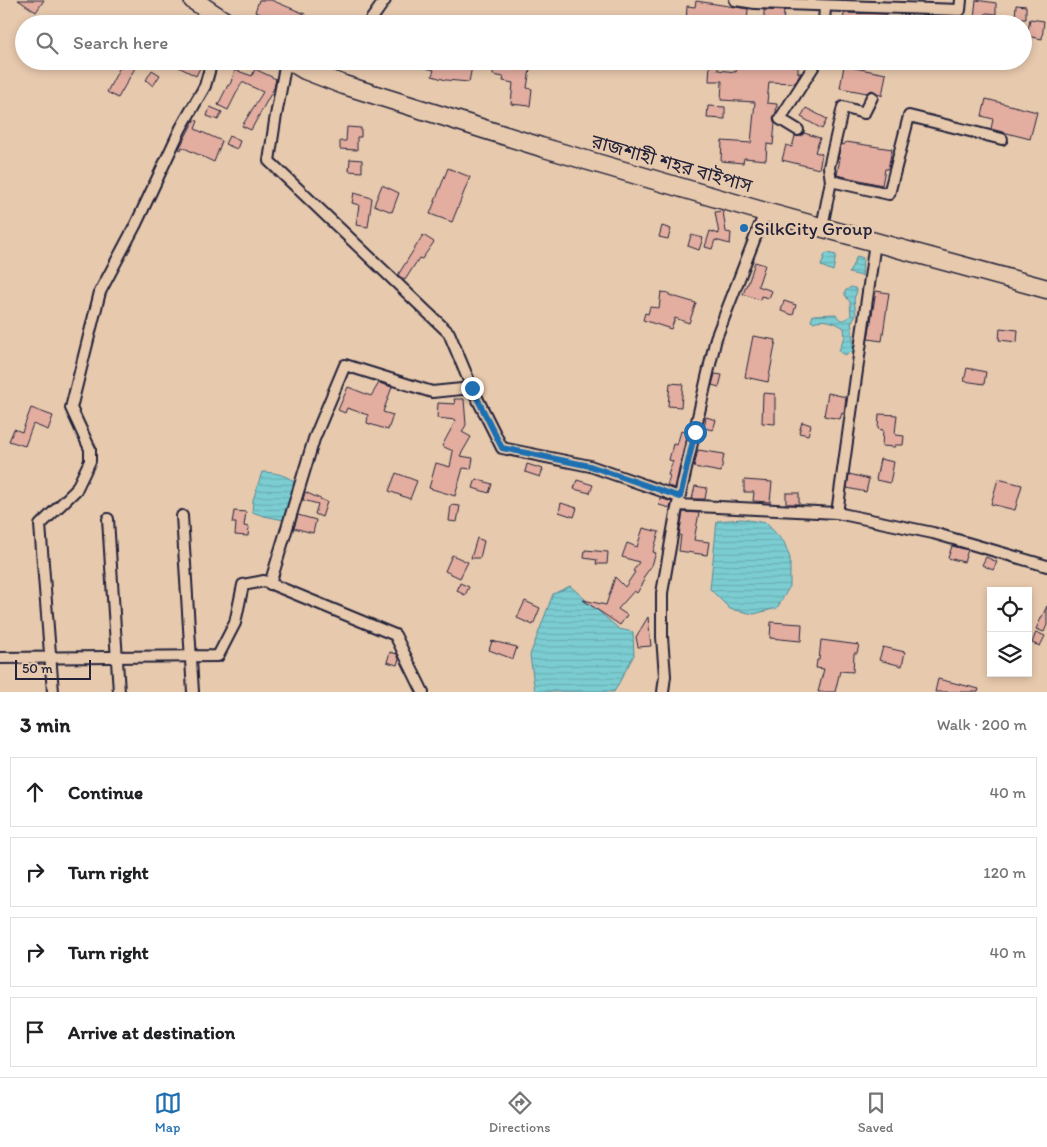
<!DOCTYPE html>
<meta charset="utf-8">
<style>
:root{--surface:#fff;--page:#f6f6f6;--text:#202124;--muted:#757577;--line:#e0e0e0;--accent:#1f6fb2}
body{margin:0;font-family:Itim,"Noto Sans Bengali",sans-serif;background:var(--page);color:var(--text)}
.controls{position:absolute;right:15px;bottom:15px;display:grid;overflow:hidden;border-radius:0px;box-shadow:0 2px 8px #0003}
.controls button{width:45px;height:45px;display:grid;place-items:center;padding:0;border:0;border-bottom:1px solid var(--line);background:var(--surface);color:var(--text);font:25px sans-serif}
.scale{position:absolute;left:15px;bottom:12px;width:76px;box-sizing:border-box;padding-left:5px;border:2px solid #22223b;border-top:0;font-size:14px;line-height:18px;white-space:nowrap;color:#22223b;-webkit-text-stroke:4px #e7c9ad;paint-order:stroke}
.stop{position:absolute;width:15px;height:15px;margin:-11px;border:4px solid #1f6fb2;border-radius:50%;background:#fff}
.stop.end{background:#1f6fb2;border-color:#fff;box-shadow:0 1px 5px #0008}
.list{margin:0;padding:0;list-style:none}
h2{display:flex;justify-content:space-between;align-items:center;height:65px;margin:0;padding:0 20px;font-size:21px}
h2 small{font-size:16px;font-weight:400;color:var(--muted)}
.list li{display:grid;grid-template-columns:32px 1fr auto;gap:15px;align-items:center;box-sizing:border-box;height:70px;margin:0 10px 10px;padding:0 10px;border:1px solid var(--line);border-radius:0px}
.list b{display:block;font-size:19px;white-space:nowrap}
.list em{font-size:16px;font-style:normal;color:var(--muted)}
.icon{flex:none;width:28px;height:28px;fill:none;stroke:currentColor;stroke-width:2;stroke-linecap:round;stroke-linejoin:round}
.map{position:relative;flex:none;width:1047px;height:692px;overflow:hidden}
.search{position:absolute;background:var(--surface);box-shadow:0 2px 8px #0003;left:15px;right:15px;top:15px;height:55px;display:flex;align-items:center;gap:12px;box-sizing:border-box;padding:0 18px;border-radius:28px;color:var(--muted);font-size:19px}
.sheet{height:385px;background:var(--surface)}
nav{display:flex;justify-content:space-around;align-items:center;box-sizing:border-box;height:70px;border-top:1px solid var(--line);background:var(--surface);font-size:14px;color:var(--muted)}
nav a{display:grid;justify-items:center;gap:2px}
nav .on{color:var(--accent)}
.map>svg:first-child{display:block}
.water{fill:url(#water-rules);stroke:#578996}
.building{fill:#e3ada0;stroke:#22223b}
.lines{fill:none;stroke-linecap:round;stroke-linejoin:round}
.minor-casing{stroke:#22223b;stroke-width:14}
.trunk-casing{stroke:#22223b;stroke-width:21}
.minor{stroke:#e7c9ad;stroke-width:10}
.trunk{stroke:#e7c9ad;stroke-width:18}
.route{stroke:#1f6fb2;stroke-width:6}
.poi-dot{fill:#1f6fb2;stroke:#e7c9ad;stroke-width:2}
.labels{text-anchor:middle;stroke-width:5;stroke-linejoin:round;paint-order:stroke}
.street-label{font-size:19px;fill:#22223b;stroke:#e7c9ad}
.poi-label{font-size:19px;fill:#22223b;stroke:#e7c9ad;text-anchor:start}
</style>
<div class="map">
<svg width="1047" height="692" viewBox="0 0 1047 692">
<defs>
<pattern id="water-rules" width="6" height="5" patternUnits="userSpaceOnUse" patternTransform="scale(1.25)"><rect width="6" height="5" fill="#7bcdd2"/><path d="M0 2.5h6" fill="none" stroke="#6ab0b5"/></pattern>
</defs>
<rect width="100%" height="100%" fill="#e7c9ad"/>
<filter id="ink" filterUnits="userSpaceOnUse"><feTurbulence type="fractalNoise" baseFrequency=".02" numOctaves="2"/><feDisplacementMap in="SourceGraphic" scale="10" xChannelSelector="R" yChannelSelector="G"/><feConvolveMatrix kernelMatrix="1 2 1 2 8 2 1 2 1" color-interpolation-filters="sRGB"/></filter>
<g filter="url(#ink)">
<g class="water">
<polygon points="827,253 836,255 833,271 821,266 825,254"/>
<polygon points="857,256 863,258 862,276 849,273"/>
<path d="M851,287L855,288L857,291L854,299L856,314L851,323C853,333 853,341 853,351L846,355L841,353L839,350L845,337L844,328C835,322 824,318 813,322L811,321L813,315L836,314C840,323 845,321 851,315L850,302L845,295V291Z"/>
<path d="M262,472C273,472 291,475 297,486L288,516L284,520L264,516L252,512L253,500Z"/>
<polygon points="742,519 766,523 784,542 790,558 790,586 777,608 754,614 730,609 710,589 717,521"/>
<polygon points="570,586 619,629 633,632 634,655 614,692 535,692 530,655 553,594"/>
</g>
<g class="building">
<polygon points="18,0 44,0 36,12"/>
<polygon points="259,0 271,0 305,14 301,24 296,24 276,16 275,19 255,12"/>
<polygon points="976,0 996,3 996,14 986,13 985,19 974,18"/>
<polygon points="696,1 748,9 747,24 686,24 687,6 695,7"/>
<polygon points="1016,5 1026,6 1026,19 1015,19"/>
<polygon points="764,10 784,11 783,24 764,22"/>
<polygon points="844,13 886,14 885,24 843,24"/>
<polygon points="1030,19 1044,21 1042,39 1027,36"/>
<polygon points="123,61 139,61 118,98 107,92"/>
<polygon points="167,61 193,61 200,64 200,68 196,76"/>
<polygon points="410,61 473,61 469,82 446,80 432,76 434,70 410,64"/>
<polygon points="710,61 718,61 718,70 736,72 737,65 755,67 755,64 776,65 777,61 798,62 798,73 801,73 795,83 769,82 767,103 777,104 776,112 773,118 775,123 773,145 767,144 766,160 744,158 743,163 721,161 722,141 751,143 755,102 721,100 722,81 709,81"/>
<polygon points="494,62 502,63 502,67 518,70 518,68 530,69 527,88 532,89 530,106 511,104 513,83 503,81 504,77 493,75"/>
<polygon points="844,66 886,74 882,96 872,90 867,93 840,88"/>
<polygon points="255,69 276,79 274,88 251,130 242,126 263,92 242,82 228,110 218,105 228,85 230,85 235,70 252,76"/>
<polygon points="152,70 160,75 153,86 146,80"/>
<polygon points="986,99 1037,112 1030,139 991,129 993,119 982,116"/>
<polygon points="708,106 725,107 725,119 707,118"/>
<polygon points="210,107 222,112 218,120 207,116"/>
<polygon points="806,108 827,119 822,129 801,117"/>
<polygon points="194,120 198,121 195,129 222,141 214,162 182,147 181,150 179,149"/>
<polygon points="347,127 361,128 361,137 357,137 357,150 340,149 340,141 346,141"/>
<polygon points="804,133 820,138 815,152 822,154 819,169 782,160 786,145 792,147 795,136 801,136"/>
<polygon points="229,136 240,141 237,149 225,144"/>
<polygon points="846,142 892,149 888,169 885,169 882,185 837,175 840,158 838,158 841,144 844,145"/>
<polygon points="350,159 362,160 362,172 349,171"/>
<polygon points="448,168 470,177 452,222 430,214"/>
<polygon points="382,185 399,193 392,212 374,205"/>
<polygon points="354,193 372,198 368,227 356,225 359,205 352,203"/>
<polygon points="723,211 726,232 731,233 730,244 715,240 712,249 705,247 710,231 719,234 715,212"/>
<polygon points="662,226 671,229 668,239 659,237"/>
<polygon points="423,235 434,242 422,259 419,258 405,280 398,275"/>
<polygon points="691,235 703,238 699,250 688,246"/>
<polygon points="755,262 765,265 758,286 772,291 769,298 761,296 760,300 743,294 747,284 748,284"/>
<polygon points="876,291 889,293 882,341 868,339"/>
<polygon points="661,292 669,293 669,295 696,303 689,323 675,318 671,329 643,320 645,313 648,314 650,307 659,308"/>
<polygon points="784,301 796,305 793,315 781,311"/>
<polygon points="1000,328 1018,330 1017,342 999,340"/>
<polygon points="753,336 776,340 768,382 745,377"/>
<polygon points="967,368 986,372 984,384 964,381"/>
<polygon points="715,374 722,375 719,387 712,385"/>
<polygon points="379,383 392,387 383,412 393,415 388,430 367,423 368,415 347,408 345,413 338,410 348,387 371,396"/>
<polygon points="670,383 683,384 681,407 668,406"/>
<polygon points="763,393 775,394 775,424 762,423"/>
<polygon points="828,393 846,397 844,414 842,413 840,419 824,416"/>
<polygon points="454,399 464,399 466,425 462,432 471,437 460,456 473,458 471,469 463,468 455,496 429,488 436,463 450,467 453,451 442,446 456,420 437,418 438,403 455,404"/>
<polygon points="31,408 53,416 48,430 33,424 25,446 9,441 14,429 22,432"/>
<polygon points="879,414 897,415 895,433 896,435 904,436 903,445 895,445 895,447 882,446 883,430 878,429"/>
<polygon points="706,417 716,420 713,430 704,428"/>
<polygon points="802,422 811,425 808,435 799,433"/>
<polygon points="681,431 687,433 675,488 667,486 670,476 668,475 673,461 669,460 673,444 677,445"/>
<polygon points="698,450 724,454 721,472 694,467"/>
<polygon points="880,459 894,462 890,483 876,480"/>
<polygon points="527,464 543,469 540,477 525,472"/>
<polygon points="396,473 417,481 410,499 389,491"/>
<polygon points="849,474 869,479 866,492 847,488"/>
<polygon points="476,479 492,484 489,493 473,488"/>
<polygon points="998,479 1022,485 1015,510 991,504"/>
<polygon points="577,480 593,485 590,493 574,489"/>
<polygon points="744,480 772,482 770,502 753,501 754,492 744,492"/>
<polygon points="695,486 707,488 705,499 692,499"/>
<polygon points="305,492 327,502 322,517 315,514 318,504 303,500"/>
<rect x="786" y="493" width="13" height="11"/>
<polygon points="660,498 672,502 670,508 659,505"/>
<polygon points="561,503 577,508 574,517 559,512"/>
<polygon points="451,505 460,506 457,522 449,521"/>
<polygon points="234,511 246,512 244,526 249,527 248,536 235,535 236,523 232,523"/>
<polygon points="683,512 699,513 694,540 709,542 707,555 679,551 681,535 679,535"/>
<polygon points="298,515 316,520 313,533 294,528"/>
<polygon points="643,528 659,532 653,552 656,553 652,565 643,578 645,580 637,593 634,591 618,609 627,615 620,625 583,600 606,605 615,577 625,587 635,572 633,571 639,562 622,557 627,543 637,547"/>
<polygon points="477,538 484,541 480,558 471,558"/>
<polygon points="952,546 968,550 964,562 948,558"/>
<polygon points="585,550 608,552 607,564 596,564 597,560 584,558"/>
<polygon points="452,555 468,562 460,578 445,571"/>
<polygon points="986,557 997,562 993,570 982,565"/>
<polygon points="460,583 469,587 465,595 457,591"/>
<polygon points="525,601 540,608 533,625 517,618"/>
<polygon points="1047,606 1047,625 1044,632 1036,629"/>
<polygon points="648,617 651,646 638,647 636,637"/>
<polygon points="771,622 802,624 801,641 770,638"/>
<polygon points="1036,632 1045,636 1040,646 1032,643"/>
<polygon points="821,640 859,645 857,653 854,653 853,672 840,671 835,692 818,692 824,669 816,668 817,660 819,660"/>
<polygon points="492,641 517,647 513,659 489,650"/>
<polygon points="883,647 905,652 902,666 879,660"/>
<polygon points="390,652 397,654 399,659 397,665 387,662"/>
<polygon points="938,679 979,689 978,692 935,692"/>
</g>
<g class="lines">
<g class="minor-casing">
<g id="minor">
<polyline points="735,0 755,3 960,10 961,0"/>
<polyline points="368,24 385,0"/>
<polyline points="824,24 825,6"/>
<polyline points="286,61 275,121 269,161 449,333 472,388"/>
<polyline points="307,69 330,61"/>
<polyline points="798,130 780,119 817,61"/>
<polyline points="831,181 829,167 843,107 864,113 872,97"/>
<polyline points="822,227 831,181 889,194 909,116 1002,139"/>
<polyline points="678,505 837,513 933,533 1047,566"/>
<polyline points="837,513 875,242"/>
<polyline points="182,516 193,692"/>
<polyline points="108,519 119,692"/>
<polyline points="270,584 314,439 345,365 432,392 472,388 502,448 590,466 679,497"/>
<polyline points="0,658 218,656 235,623 243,585 264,581 395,635 423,692"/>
<polyline points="53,692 40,525 76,490 90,461 90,449 71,408 100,292 136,224 181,128 205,86 212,61"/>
<polyline points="663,692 665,676 662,637 662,593 676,513 716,338 765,212"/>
</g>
</g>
<g class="trunk-casing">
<g id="trunk">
<polyline points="193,0 229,24"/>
<polyline points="290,61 305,70 344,85 541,147 765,212 1047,289"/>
</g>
</g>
<use href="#minor" class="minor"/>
<use href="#trunk" class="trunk"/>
</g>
</g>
<g class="lines" filter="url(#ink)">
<polyline class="route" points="472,388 502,448 590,466 680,497 695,432"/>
</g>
<circle class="poi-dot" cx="744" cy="228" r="5"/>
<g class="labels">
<g class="street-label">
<text transform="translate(672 163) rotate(16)" y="7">রাজশাহী শহর বাইপাস</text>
</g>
<g class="poi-label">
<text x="754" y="235">SilkCity Group</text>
</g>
</g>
</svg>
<div class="controls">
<button><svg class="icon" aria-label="locate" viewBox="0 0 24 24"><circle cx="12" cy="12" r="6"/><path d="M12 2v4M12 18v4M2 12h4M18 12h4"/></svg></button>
<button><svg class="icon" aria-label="layers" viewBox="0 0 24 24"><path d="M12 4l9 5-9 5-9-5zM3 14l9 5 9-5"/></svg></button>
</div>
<div class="scale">50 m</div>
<div class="stop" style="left:695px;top:432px"></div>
<div class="stop end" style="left:472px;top:388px"></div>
<div class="search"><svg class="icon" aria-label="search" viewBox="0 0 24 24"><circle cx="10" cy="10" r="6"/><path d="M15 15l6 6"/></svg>Search here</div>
</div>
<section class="sheet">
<h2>3 min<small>Walk · 200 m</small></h2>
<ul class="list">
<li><svg class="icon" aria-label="ahead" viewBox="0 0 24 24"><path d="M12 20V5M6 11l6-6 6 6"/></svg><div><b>Continue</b></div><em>40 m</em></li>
<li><svg class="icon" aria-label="right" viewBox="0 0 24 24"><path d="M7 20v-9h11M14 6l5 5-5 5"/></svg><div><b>Turn right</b></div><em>120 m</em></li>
<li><svg class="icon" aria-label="right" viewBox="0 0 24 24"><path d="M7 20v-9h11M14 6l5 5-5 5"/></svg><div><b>Turn right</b></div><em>40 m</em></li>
<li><svg class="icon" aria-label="arrive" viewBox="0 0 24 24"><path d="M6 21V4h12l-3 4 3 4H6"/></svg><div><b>Arrive at destination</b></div></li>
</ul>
</section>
<nav>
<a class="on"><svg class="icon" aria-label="map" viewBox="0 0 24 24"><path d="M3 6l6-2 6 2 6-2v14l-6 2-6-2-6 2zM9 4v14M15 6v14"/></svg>Map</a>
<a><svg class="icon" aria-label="directions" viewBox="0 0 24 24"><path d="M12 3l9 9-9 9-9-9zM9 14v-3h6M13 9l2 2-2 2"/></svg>Directions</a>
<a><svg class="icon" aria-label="saved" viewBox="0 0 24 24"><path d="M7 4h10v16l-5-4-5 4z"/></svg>Saved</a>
</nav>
